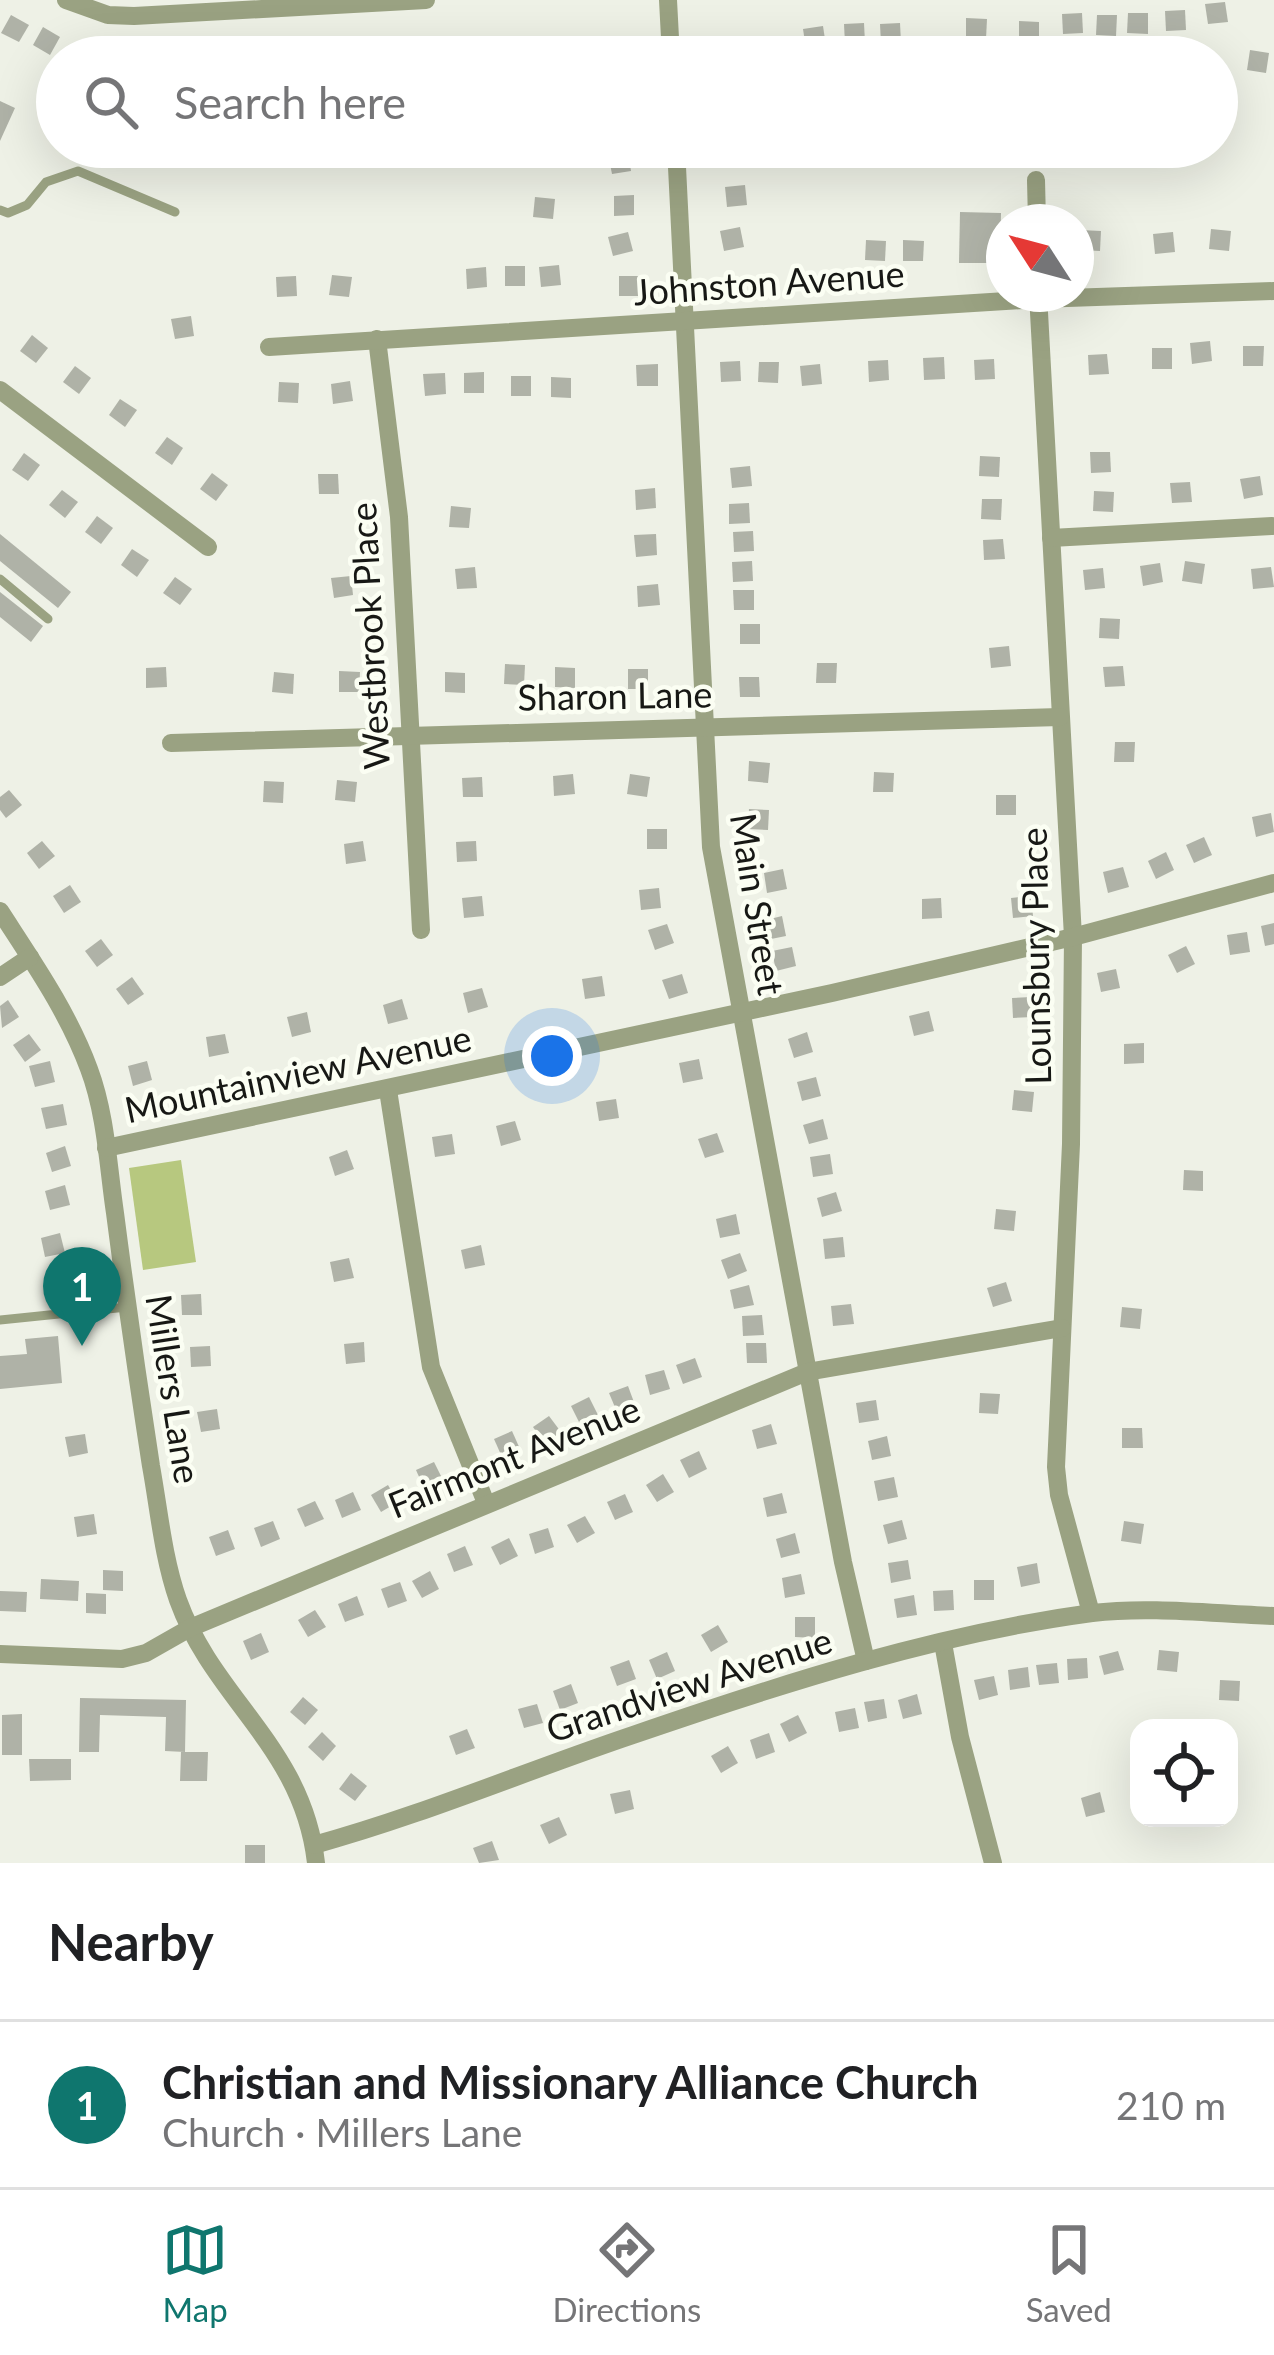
<!DOCTYPE html>
<meta charset="utf-8">
<style>
:root{--surface:#fff;--page:#f2f2f2;--text:#202124;--muted:#757577;--line:#e0e0e0;--accent:#0f766e}
body{margin:0;font-family:Lato,sans-serif;background:var(--page);color:var(--text)}
.controls{position:absolute;right:36px;bottom:36px;display:grid;overflow:hidden;border-radius:24px;box-shadow:0 12px 48px #0002}
.controls button{width:108px;height:108px;display:grid;place-items:center;padding:0;border:0;border-bottom:3px solid var(--line);background:var(--surface);color:var(--text);font:60px sans-serif}
.compass{position:absolute;left:986px;top:204px;width:108px;height:108px;border-radius:50%;background:var(--surface);box-shadow:0 12px 48px #0002;rotate:306deg}
.you{position:absolute;left:552px;top:1056px;width:42px;height:42px;margin:-30px;border:9px solid #fff;border-radius:50%;background:#1a73e8;box-shadow:0 0 0 18px #1a73e833}
.badge{display:grid;place-items:center;width:78px;height:78px;border-radius:50%;background:var(--accent);color:#fff;font-size:39px;font-weight:700}
.pin{position:absolute;translate:-50% -99px;filter:drop-shadow(0 3px 6px #0008)}
.pin::after{content:'';position:absolute;top:63px;width:42px;height:36px;background:inherit;clip-path:polygon(0 0,100% 0,50% 100%)}
.list{margin:0;padding:0;list-style:none}
h2{display:flex;justify-content:space-between;align-items:center;height:156px;margin:0;padding:0 48px;font-size:51px}
h2 small{font-size:39px;font-weight:400;color:var(--muted)}
.list li{display:grid;grid-template-columns:78px 1fr auto;gap:36px;align-items:center;box-sizing:border-box;height:168px;padding:0 48px;border-top:3px solid var(--line)}
.list b{display:block;font-size:45px;white-space:nowrap}
.list p{margin:0;font-size:39px;white-space:nowrap;color:var(--muted)}
.list em{font-size:39px;font-style:normal;color:var(--muted)}
.icon{flex:none;width:66px;height:66px;fill:none;stroke:currentColor;stroke-width:2;stroke-linecap:round;stroke-linejoin:round}
.map{position:relative;flex:none;width:1274px;height:1863px;overflow:hidden}
.search{position:absolute;background:var(--surface);box-shadow:0 12px 48px #0002;left:36px;right:36px;top:36px;height:132px;display:flex;align-items:center;gap:30px;box-sizing:border-box;padding:0 42px;border-radius:66px;color:var(--muted);font-size:45px}
.sheet{height:324px;background:var(--surface)}
nav{display:flex;justify-content:space-around;align-items:center;box-sizing:border-box;height:168px;border-top:3px solid var(--line);background:var(--surface);font-size:33px;color:var(--muted)}
nav a{display:grid;justify-items:center;gap:6px}
nav .on{color:var(--accent)}
.map>svg:first-child{display:block}
.green{fill:#b7c87f}
.building{fill:#afb2a7}
.lines{fill:none;stroke-linecap:round;stroke-linejoin:round}
.lane{stroke:#9aa282;stroke-width:9}
.street{stroke:#9aa282;stroke-width:18}
.labels{text-anchor:middle;stroke-width:9;stroke-linejoin:round;paint-order:stroke}
.street-label{font-size:36px;fill:#171815;stroke:#fbfef3}
</style>
<div class="map">
<svg width="1274" height="1863" viewBox="0 0 1274 1863">
<rect width="100%" height="100%" fill="#eef1e6"/>
<polygon class="green" points="181,1160 196,1262 143,1270 129,1168"/>
<g class="building">
<polygon points="1225,2 1228,22 1208,24 1205,4"/>
<polygon points="1185,10 1186,30 1166,31 1165,11"/>
<polygon points="1082,13 1083,33 1063,34 1062,14"/>
<polygon points="1128,13 1148,13 1148,34 1127,33"/>
<polygon points="11,15 29,25 19,42 1,33"/>
<polygon points="1097,15 1117,15 1116,36 1096,35"/>
<polygon points="966,18 987,19 986,39 966,39"/>
<polygon points="1019,21 1039,22 1039,41 1019,41"/>
<polygon points="864,23 865,43 845,44 844,24"/>
<polygon points="900,23 901,43 881,44 880,24"/>
<polygon points="823,26 826,46 806,49 803,29"/>
<polygon points="43,27 60,37 50,55 33,45"/>
<rect x="709" y="36" width="20" height="20"/>
<rect x="596" y="37" width="20" height="20"/>
<rect x="513" y="43" width="20" height="14"/>
<polygon points="448,44 449,57 429,57 428,45"/>
<polygon points="1250,50 1269,53 1266,73 1247,70"/>
<polygon points="0,101 15,108 0,141"/>
<polygon points="723,147 745,147 746,162 724,163"/>
<polygon points="628,151 631,171 612,174 608,154"/>
<polygon points="745,185 747,205 727,207 725,187"/>
<polygon points="634,195 634,215 614,216 614,196"/>
<polygon points="535,197 555,199 553,219 533,217"/>
<polygon points="960,212 1001,213 1000,263 959,263"/>
<polygon points="740,227 744,247 724,251 720,231"/>
<polygon points="1211,229 1231,231 1229,251 1209,249"/>
<polygon points="1080,230 1101,231 1100,251 1080,250"/>
<polygon points="628,232 633,251 613,256 608,237"/>
<polygon points="1173,232 1175,252 1155,254 1153,234"/>
<polygon points="866,240 886,241 885,261 865,260"/>
<polygon points="903,240 924,241 923,261 903,261"/>
<polygon points="559,265 561,285 541,287 539,267"/>
<rect x="505" y="266" width="20" height="20"/>
<polygon points="486,267 487,287 467,289 466,269"/>
<polygon points="332,275 352,277 349,297 329,295"/>
<polygon points="296,276 297,296 277,297 276,277"/>
<rect x="619" y="276" width="20" height="20"/>
<polygon points="191,316 194,336 175,339 171,319"/>
<polygon points="32,335 48,348 36,363 20,351"/>
<polygon points="1210,341 1212,361 1192,364 1190,343"/>
<polygon points="1243,346 1264,346 1263,366 1243,366"/>
<rect x="1152" y="348" width="20" height="21"/>
<polygon points="1107,354 1109,374 1089,375 1088,355"/>
<polygon points="944,357 945,379 924,380 923,358"/>
<polygon points="994,359 995,379 975,380 974,360"/>
<polygon points="888,360 889,380 869,382 868,361"/>
<polygon points="740,361 741,381 721,382 720,362"/>
<polygon points="759,362 779,362 778,383 758,382"/>
<polygon points="658,364 658,386 637,386 636,365"/>
<polygon points="820,364 822,384 802,386 800,366"/>
<polygon points="75,366 91,378 79,394 63,382"/>
<polygon points="484,372 484,393 464,393 464,373"/>
<polygon points="445,373 446,394 425,396 423,374"/>
<rect x="511" y="376" width="20" height="20"/>
<polygon points="551,377 571,378 571,398 551,397"/>
<polygon points="350,381 353,401 333,404 331,384"/>
<polygon points="279,382 299,383 298,403 278,402"/>
<polygon points="120,399 137,410 125,427 109,415"/>
<polygon points="167,437 183,448 172,465 155,453"/>
<polygon points="1090,452 1110,452 1111,472 1091,473"/>
<polygon points="24,453 40,465 28,481 12,470"/>
<polygon points="980,456 1000,457 999,477 979,476"/>
<polygon points="750,466 752,486 732,488 730,468"/>
<polygon points="212,473 228,485 216,501 200,489"/>
<polygon points="318,474 338,474 339,494 319,494"/>
<polygon points="1260,476 1263,495 1244,499 1240,479"/>
<polygon points="1190,482 1192,502 1172,503 1170,483"/>
<polygon points="655,488 656,508 636,510 635,490"/>
<polygon points="62,490 78,502 65,518 49,505"/>
<polygon points="1094,491 1114,492 1113,512 1093,511"/>
<polygon points="982,499 1002,499 1001,520 981,519"/>
<polygon points="749,503 750,523 729,524 729,504"/>
<polygon points="451,506 471,508 469,528 449,527"/>
<polygon points="97,516 113,528 101,544 85,532"/>
<polygon points="753,531 754,551 734,552 733,532"/>
<polygon points="0,534 71,592 58,608 0,561"/>
<polygon points="656,534 657,555 636,557 634,535"/>
<polygon points="1003,539 1005,559 984,560 983,540"/>
<polygon points="132,549 149,560 137,577 121,565"/>
<polygon points="752,561 753,581 733,582 732,562"/>
<polygon points="1185,561 1205,564 1202,584 1182,581"/>
<polygon points="1160,563 1163,582 1143,586 1140,566"/>
<polygon points="475,567 477,588 457,589 455,569"/>
<polygon points="1271,567 1274,587 1253,589 1251,569"/>
<polygon points="1103,568 1105,588 1085,590 1083,570"/>
<polygon points="351,576 353,595 334,598 331,578"/>
<polygon points="175,577 192,589 180,605 163,593"/>
<polygon points="658,584 660,605 638,607 637,586"/>
<polygon points="733,590 754,590 754,610 734,610"/>
<polygon points="0,592 43,626 31,642 0,617"/>
<polygon points="1100,618 1120,619 1119,639 1099,638"/>
<rect x="740" y="624" width="20" height="20"/>
<polygon points="1009,646 1011,666 991,668 989,648"/>
<polygon points="817,663 837,663 836,683 816,683"/>
<polygon points="505,664 525,665 524,685 504,684"/>
<polygon points="1123,666 1125,686 1105,687 1103,667"/>
<polygon points="166,667 167,687 146,688 146,668"/>
<polygon points="555,667 575,668 575,688 555,687"/>
<rect x="628" y="669" width="20" height="20"/>
<polygon points="339,671 360,672 359,692 339,692"/>
<polygon points="274,672 294,674 293,694 272,692"/>
<polygon points="445,672 465,673 465,693 445,692"/>
<polygon points="739,677 759,677 760,697 740,697"/>
<polygon points="1115,742 1135,742 1134,762 1114,762"/>
<polygon points="749,761 770,763 768,783 748,781"/>
<polygon points="874,772 894,773 893,792 873,792"/>
<polygon points="573,774 575,794 554,796 553,776"/>
<polygon points="630,774 650,777 647,797 627,794"/>
<polygon points="482,777 483,797 463,797 462,778"/>
<polygon points="337,780 357,782 355,802 335,800"/>
<polygon points="264,781 284,782 283,803 263,802"/>
<polygon points="9,790 22,805 6,818 0,810 0,797"/>
<rect x="996" y="795" width="20" height="20"/>
<polygon points="749,809 769,810 768,830 748,829"/>
<polygon points="1271,813 1274,832 1256,837 1252,817"/>
<rect x="647" y="829" width="20" height="20"/>
<polygon points="1204,837 1212,855 1194,863 1186,845"/>
<polygon points="42,841 55,856 39,869 27,853"/>
<polygon points="363,841 366,861 346,864 344,844"/>
<polygon points="476,841 477,861 457,862 456,842"/>
<polygon points="1166,852 1174,870 1156,879 1148,861"/>
<polygon points="1123,867 1129,887 1108,893 1103,872"/>
<polygon points="783,869 787,889 767,893 764,873"/>
<polygon points="70,885 81,902 64,913 53,896"/>
<polygon points="659,888 661,908 641,910 639,890"/>
<polygon points="482,896 484,916 464,918 462,898"/>
<polygon points="1031,896 1033,916 1013,918 1011,898"/>
<polygon points="941,898 942,918 922,919 922,899"/>
<polygon points="782,916 786,936 766,940 762,921"/>
<polygon points="1274,923 1274,944 1265,946 1261,926"/>
<polygon points="667,924 674,943 655,950 648,930"/>
<polygon points="1247,932 1250,952 1230,955 1227,935"/>
<polygon points="101,939 113,955 97,967 85,951"/>
<polygon points="1186,946 1195,964 1177,973 1168,955"/>
<polygon points="792,947 796,966 776,971 772,951"/>
<polygon points="1116,969 1120,988 1101,992 1097,973"/>
<polygon points="682,974 688,993 669,999 662,980"/>
<polygon points="602,976 605,996 585,999 582,979"/>
<polygon points="132,977 144,994 128,1005 116,989"/>
<polygon points="482,988 488,1007 468,1013 463,993"/>
<polygon points="1032,997 1033,1017 1013,1018 1012,998"/>
<polygon points="402,999 408,1019 388,1024 383,1005"/>
<polygon points="8,1000 19,1017 2,1028 0,1006"/>
<polygon points="929,1011 934,1031 914,1036 909,1016"/>
<polygon points="307,1012 311,1032 292,1037 287,1017"/>
<polygon points="807,1032 813,1052 794,1058 788,1039"/>
<polygon points="29,1034 41,1050 25,1062 13,1045"/>
<polygon points="225,1034 229,1053 209,1057 206,1037"/>
<polygon points="1144,1043 1144,1063 1124,1064 1124,1044"/>
<polygon points="699,1059 703,1079 683,1083 679,1063"/>
<polygon points="50,1061 55,1082 35,1087 29,1066"/>
<polygon points="147,1061 152,1080 133,1086 128,1066"/>
<polygon points="816,1077 821,1096 802,1101 797,1082"/>
<polygon points="1014,1090 1034,1092 1032,1112 1012,1110"/>
<polygon points="616,1099 619,1118 599,1121 596,1102"/>
<polygon points="63,1104 67,1125 46,1129 41,1108"/>
<polygon points="823,1119 828,1139 809,1144 803,1125"/>
<polygon points="515,1121 521,1140 501,1146 496,1126"/>
<polygon points="717,1133 724,1152 705,1158 698,1139"/>
<polygon points="452,1134 455,1154 435,1157 432,1137"/>
<polygon points="65,1146 71,1166 52,1172 46,1153"/>
<polygon points="347,1150 354,1169 335,1176 329,1157"/>
<polygon points="830,1154 833,1174 813,1177 810,1157"/>
<polygon points="1184,1170 1203,1171 1203,1191 1183,1190"/>
<polygon points="65,1185 70,1205 50,1210 45,1191"/>
<polygon points="836,1192 842,1211 822,1217 817,1198"/>
<polygon points="996,1209 1016,1211 1014,1231 994,1229"/>
<polygon points="736,1214 740,1234 720,1238 716,1219"/>
<polygon points="60,1233 65,1253 45,1257 41,1238"/>
<polygon points="843,1237 845,1257 825,1259 823,1239"/>
<polygon points="481,1245 485,1265 465,1269 461,1250"/>
<polygon points="740,1253 747,1271 728,1279 721,1260"/>
<polygon points="349,1258 354,1278 334,1282 330,1262"/>
<polygon points="71,1268 72,1288 52,1289 51,1269"/>
<polygon points="1006,1282 1012,1301 993,1307 987,1288"/>
<polygon points="749,1285 754,1305 734,1309 730,1290"/>
<polygon points="201,1294 202,1315 182,1315 181,1295"/>
<polygon points="851,1304 854,1324 833,1326 831,1306"/>
<polygon points="1122,1307 1142,1309 1140,1329 1120,1327"/>
<polygon points="762,1315 764,1335 743,1336 742,1316"/>
<polygon points="58,1336 62,1383 0,1389 0,1356 27,1354 25,1339"/>
<polygon points="364,1342 365,1362 346,1364 344,1344"/>
<polygon points="746,1343 766,1343 767,1363 747,1363"/>
<polygon points="210,1346 211,1366 191,1367 190,1347"/>
<polygon points="695,1358 702,1377 683,1384 676,1365"/>
<polygon points="664,1370 670,1389 650,1395 645,1375"/>
<polygon points="628,1386 635,1405 617,1412 609,1393"/>
<polygon points="980,1393 1000,1394 998,1414 979,1413"/>
<polygon points="589,1397 598,1415 580,1424 571,1406"/>
<polygon points="876,1400 879,1420 859,1423 856,1403"/>
<polygon points="217,1409 220,1429 201,1432 197,1412"/>
<polygon points="549,1416 561,1432 545,1444 533,1427"/>
<polygon points="771,1424 777,1444 757,1449 752,1430"/>
<polygon points="1122,1428 1142,1428 1143,1448 1122,1448"/>
<polygon points="512,1431 520,1449 502,1457 494,1439"/>
<polygon points="85,1434 88,1453 69,1457 65,1437"/>
<polygon points="887,1436 891,1456 872,1460 868,1441"/>
<polygon points="699,1451 707,1469 689,1478 680,1460"/>
<polygon points="434,1462 443,1480 424,1488 416,1470"/>
<polygon points="663,1474 674,1492 657,1502 646,1485"/>
<polygon points="894,1477 898,1497 878,1501 874,1481"/>
<polygon points="388,1485 398,1502 381,1512 371,1495"/>
<polygon points="353,1492 361,1510 342,1518 335,1500"/>
<polygon points="782,1493 787,1513 767,1517 763,1498"/>
<polygon points="625,1494 633,1512 615,1520 607,1502"/>
<polygon points="315,1501 324,1519 305,1527 297,1509"/>
<polygon points="94,1514 97,1534 77,1537 74,1517"/>
<polygon points="585,1516 595,1533 577,1543 567,1525"/>
<polygon points="902,1520 907,1539 888,1544 883,1525"/>
<polygon points="273,1521 280,1539 261,1547 254,1528"/>
<polygon points="1124,1521 1144,1524 1141,1544 1121,1541"/>
<polygon points="548,1528 554,1547 535,1554 529,1534"/>
<polygon points="228,1530 235,1549 216,1556 209,1537"/>
<polygon points="795,1533 800,1553 781,1558 776,1539"/>
<polygon points="509,1538 518,1556 500,1565 491,1547"/>
<polygon points="465,1546 473,1565 454,1572 447,1554"/>
<polygon points="908,1560 911,1579 891,1583 888,1563"/>
<polygon points="1037,1563 1040,1583 1021,1587 1017,1567"/>
<polygon points="103,1570 123,1571 123,1591 103,1590"/>
<polygon points="430,1571 439,1589 422,1598 412,1581"/>
<polygon points="801,1574 805,1594 785,1598 782,1578"/>
<polygon points="41,1579 79,1581 78,1601 40,1599"/>
<rect x="974" y="1580" width="20" height="20"/>
<polygon points="400,1582 407,1601 388,1608 381,1589"/>
<polygon points="953,1590 954,1610 934,1611 933,1591"/>
<polygon points="0,1591 27,1592 26,1612 0,1611"/>
<polygon points="86,1593 106,1594 106,1614 86,1613"/>
<polygon points="914,1595 917,1615 897,1618 894,1599"/>
<polygon points="357,1596 364,1615 345,1622 338,1604"/>
<polygon points="315,1610 326,1627 308,1637 298,1620"/>
<polygon points="795,1617 815,1617 815,1638 795,1637"/>
<polygon points="718,1625 728,1642 711,1652 701,1635"/>
<polygon points="261,1633 269,1652 251,1660 243,1641"/>
<polygon points="1159,1650 1179,1652 1177,1672 1157,1670"/>
<polygon points="1118,1651 1124,1670 1104,1675 1099,1656"/>
<polygon points="667,1652 675,1671 657,1679 649,1660"/>
<polygon points="1087,1658 1088,1678 1068,1680 1067,1659"/>
<polygon points="629,1660 636,1679 617,1686 610,1667"/>
<polygon points="1057,1663 1059,1683 1039,1685 1036,1665"/>
<polygon points="1028,1667 1030,1687 1010,1690 1008,1670"/>
<polygon points="994,1676 998,1695 979,1700 974,1680"/>
<polygon points="1220,1680 1240,1681 1239,1701 1219,1700"/>
<polygon points="571,1684 578,1703 560,1710 553,1691"/>
<polygon points="917,1694 922,1714 903,1719 898,1700"/>
<polygon points="303,1697 318,1710 305,1725 290,1712"/>
<polygon points="80,1698 186,1700 185,1752 165,1751 166,1717 100,1715 99,1752 79,1752"/>
<polygon points="884,1699 887,1718 868,1722 864,1702"/>
<polygon points="537,1704 543,1723 524,1728 518,1709"/>
<polygon points="855,1708 859,1728 839,1732 835,1712"/>
<polygon points="22,1714 22,1755 2,1755 2,1715"/>
<polygon points="798,1715 807,1733 789,1742 780,1724"/>
<polygon points="467,1729 475,1748 456,1755 449,1736"/>
<polygon points="322,1732 336,1746 323,1761 308,1747"/>
<polygon points="769,1733 775,1752 756,1759 750,1740"/>
<polygon points="728,1746 738,1763 721,1773 711,1756"/>
<polygon points="181,1752 208,1752 207,1781 180,1781"/>
<polygon points="29,1759 71,1759 71,1780 30,1781"/>
<polygon points="351,1773 367,1786 355,1801 339,1789"/>
<polygon points="630,1790 634,1809 615,1814 610,1794"/>
<polygon points="1100,1792 1105,1812 1086,1817 1081,1798"/>
<polygon points="559,1817 567,1835 549,1844 540,1825"/>
<polygon points="492,1841 499,1860 479,1863 473,1848"/>
<rect x="245" y="1845" width="20" height="18"/>
</g>
<g class="lines">
<g class="lane">
<polyline points="0,210 8,213 27,205 46,182 78,171 175,212"/>
<polyline points="0,579 48,619"/>
<polyline points="0,1320 127,1307"/>
</g>
<g class="street">
<polyline points="66,0 108,15 134,16 426,0"/>
<polyline points="668,0 671,57"/>
<polyline points="676,147 711,847 843,1562 866,1661"/>
<polyline points="1036,180 1037,222"/>
<polyline points="1038,294 1073,937 1071,1144 1056,1467 1059,1495 1091,1613"/>
<polyline points="377,339 399,517 421,930"/>
<polyline points="269,347 1038,299 1274,291"/>
<polyline points="0,390 208,547"/>
<polyline points="1051,538 1272,526"/>
<polyline points="171,743 1060,717"/>
<path d="M0,911C33,962 68,1012 89,1069C106,1114 108,1166 115,1213C126,1298 138,1382 151,1466C159,1510 163,1557 178,1600C214,1700 303,1747 316,1863"/>
<polyline points="0,977 30,957"/>
<polyline points="388,1090 431,1367 486,1503"/>
<polyline points="106,1148 832,993 1073,937 1274,883"/>
<polyline points="943,1643 960,1737 993,1863"/>
<polyline points="0,1654 122,1659 146,1653 190,1628 807,1372 1062,1328"/>
<path d="M314,1845C423,1815 526,1771 633,1735C781,1684 936,1634 1092,1613C1151,1606 1214,1614 1274,1616"/>
</g>
</g>
<g class="labels">
<g class="street-label">
<text transform="translate(769 283) rotate(-4)" y="13">Johnston Avenue</text>
<text transform="translate(370 636) rotate(-93)" y="13">Westbrook Place</text>
<text transform="translate(615 696) rotate(-1)" y="13">Sharon Lane</text>
<text transform="translate(757 904) rotate(81)" y="13">Main Street</text>
<text transform="translate(1036 956) rotate(-91)" y="13">Lounsbury Place</text>
<text transform="translate(298 1074) rotate(-12)" y="13">Mountainview Avenue</text>
<text transform="translate(173 1389) rotate(81)" y="13">Millers Lane</text>
<text transform="translate(514 1457) rotate(-22)" y="13">Fairmont Avenue</text>
<text transform="translate(689 1685) rotate(-18)" y="13">Grandview Avenue</text>
</g>
</g>
</svg>
<div class="controls">
<button><svg class="icon" aria-label="locate" viewBox="0 0 24 24"><circle cx="12" cy="12" r="6"/><path d="M12 2v4M12 18v4M2 12h4M18 12h4"/></svg></button>
</div>
<svg class="compass" viewBox="-18 -18 36 36"><path d="M0-13l5 13h-10z" fill="#e53935"/><path d="M0 13l5-13h-10z" fill="#757577"/></svg>
<div class="you"></div>
<div class="pin badge" style="left:82px;top:1346px">1</div>
<div class="search"><svg class="icon" aria-label="search" viewBox="0 0 24 24"><circle cx="10" cy="10" r="6"/><path d="M15 15l6 6"/></svg>Search here</div>
</div>
<section class="sheet">
<h2>Nearby<small></small></h2>
<ul class="list">
<li><span class="badge">1</span><div><b>Christian and Missionary Alliance Church</b><p>Church · Millers Lane</p></div><em>210 m</em></li>
</ul>
</section>
<nav>
<a class="on"><svg class="icon" aria-label="map" viewBox="0 0 24 24"><path d="M3 6l6-2 6 2 6-2v14l-6 2-6-2-6 2zM9 4v14M15 6v14"/></svg>Map</a>
<a><svg class="icon" aria-label="directions" viewBox="0 0 24 24"><path d="M12 3l9 9-9 9-9-9zM9 14v-3h6M13 9l2 2-2 2"/></svg>Directions</a>
<a><svg class="icon" aria-label="saved" viewBox="0 0 24 24"><path d="M7 4h10v16l-5-4-5 4z"/></svg>Saved</a>
</nav>
